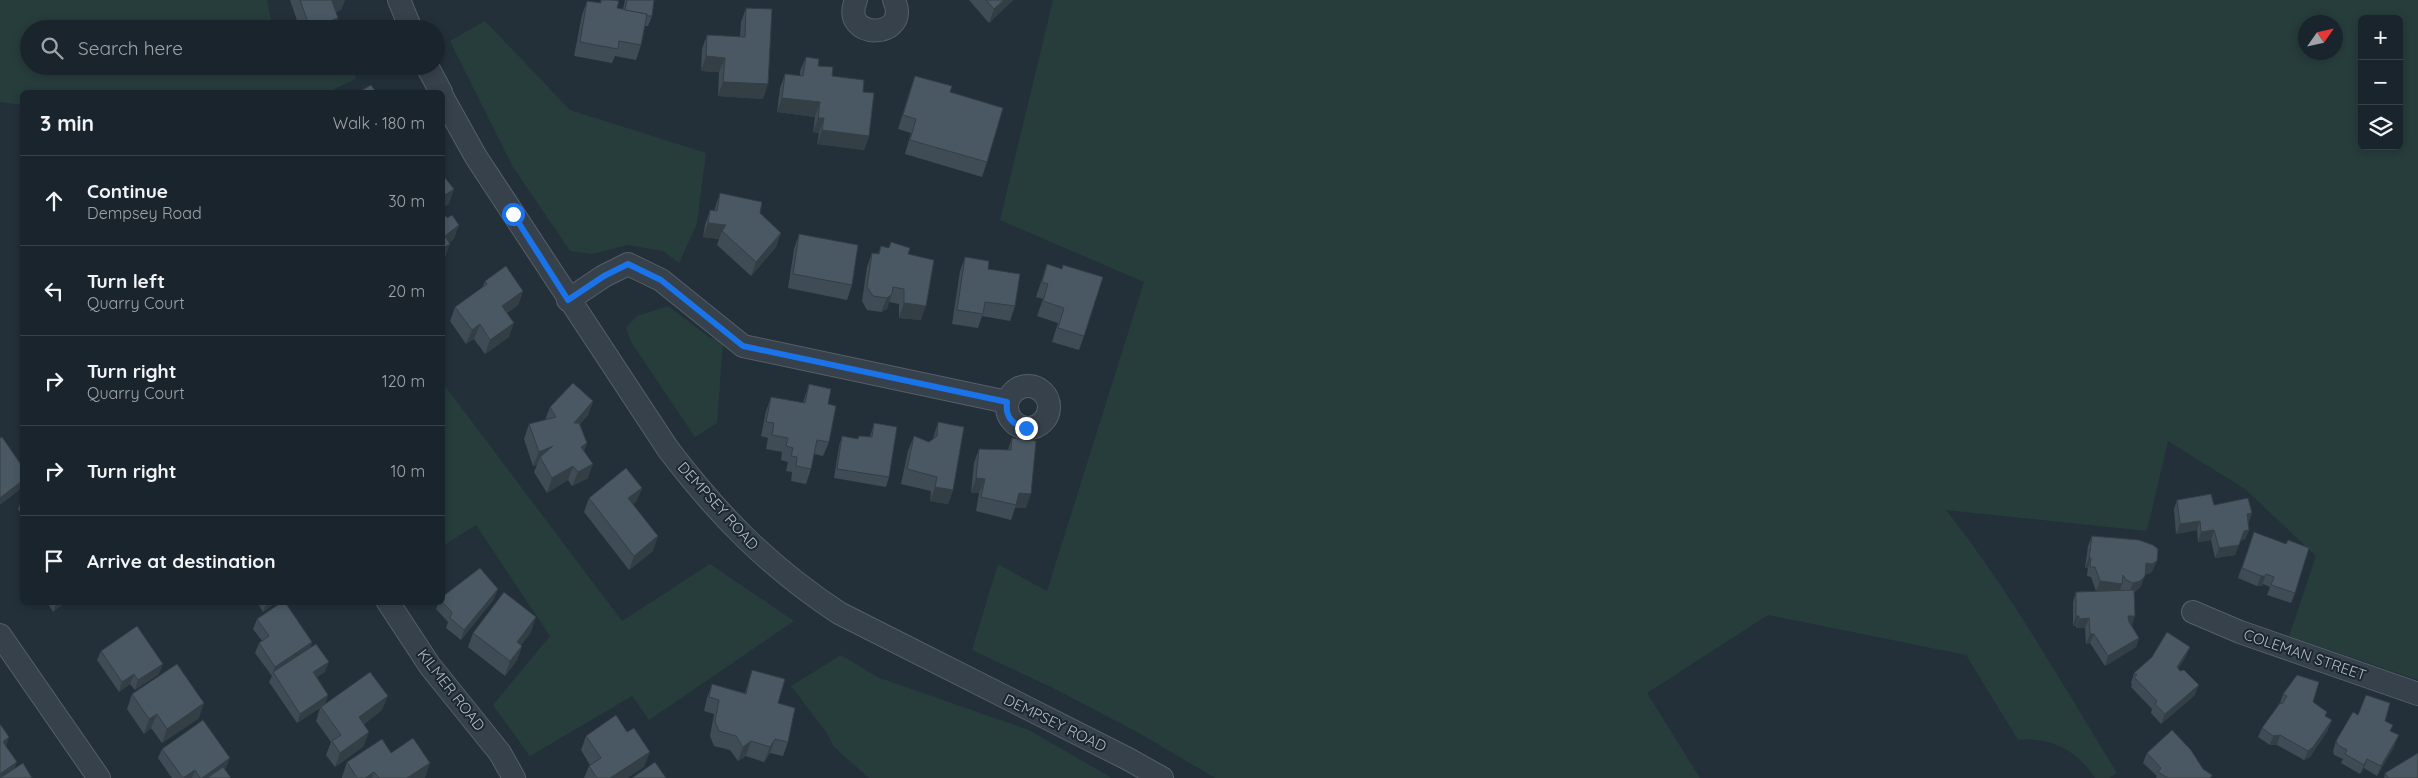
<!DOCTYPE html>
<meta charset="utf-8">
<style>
:root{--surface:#1a242c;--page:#273038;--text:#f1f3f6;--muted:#9fa4a9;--line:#384148}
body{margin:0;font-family:Quicksand,sans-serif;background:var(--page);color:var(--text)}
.controls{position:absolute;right:15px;top:15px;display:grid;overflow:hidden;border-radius:8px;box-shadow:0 2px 8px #0003}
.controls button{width:45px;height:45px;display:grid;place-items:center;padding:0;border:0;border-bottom:1px solid var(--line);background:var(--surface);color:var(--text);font:25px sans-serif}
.compass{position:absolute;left:2298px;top:15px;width:45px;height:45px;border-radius:50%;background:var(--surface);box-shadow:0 2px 8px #0003;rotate:56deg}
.stop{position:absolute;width:15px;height:15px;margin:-11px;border:4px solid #1a73e8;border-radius:50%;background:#fff}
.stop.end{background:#1a73e8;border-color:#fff;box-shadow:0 1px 5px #0008}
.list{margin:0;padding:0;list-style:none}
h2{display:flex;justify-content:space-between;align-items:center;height:65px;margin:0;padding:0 20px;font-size:21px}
h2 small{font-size:16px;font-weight:400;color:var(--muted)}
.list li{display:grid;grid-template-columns:32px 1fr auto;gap:15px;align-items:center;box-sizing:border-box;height:90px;padding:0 20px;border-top:1px solid var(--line)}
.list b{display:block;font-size:19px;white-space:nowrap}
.list p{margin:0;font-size:16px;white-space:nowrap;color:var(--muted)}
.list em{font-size:16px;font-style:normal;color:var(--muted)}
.icon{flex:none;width:28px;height:28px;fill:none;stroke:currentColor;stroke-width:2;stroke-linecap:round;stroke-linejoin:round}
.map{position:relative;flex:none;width:2418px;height:778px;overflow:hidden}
.search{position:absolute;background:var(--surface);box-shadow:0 2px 8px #0003;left:20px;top:20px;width:425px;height:55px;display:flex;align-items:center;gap:12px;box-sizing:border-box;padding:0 18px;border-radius:28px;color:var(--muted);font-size:19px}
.panel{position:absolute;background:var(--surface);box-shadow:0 2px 8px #0003;left:20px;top:90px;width:425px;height:515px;border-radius:8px}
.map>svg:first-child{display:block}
.green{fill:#263d3c;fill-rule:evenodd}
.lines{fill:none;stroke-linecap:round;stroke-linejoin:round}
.minor-casing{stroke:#555f68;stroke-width:24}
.minor{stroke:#37414b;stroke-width:22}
.wall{fill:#3f4c55}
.shaded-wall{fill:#333e45}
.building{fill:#495863;stroke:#333e45}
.route{stroke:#1a73e8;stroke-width:6}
.labels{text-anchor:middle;stroke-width:4;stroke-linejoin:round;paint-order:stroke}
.street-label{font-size:15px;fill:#b2bcc6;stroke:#1c262f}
</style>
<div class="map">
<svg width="2418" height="778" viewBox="0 0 2418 778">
<rect width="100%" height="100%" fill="#23303a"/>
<g class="green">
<polygon points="0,0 267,0 273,29 29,29 29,66 354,66 356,79 328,92 22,92 22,105 0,102"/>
<path d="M1053,0H2418V680L2289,636L2316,556L2245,489L2168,441L2147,531L1946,510C2011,592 2062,684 2117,773L2109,778H2095C2078,751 2050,736 2018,740L1966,655L1768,615L1647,693L1700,778H1215L1139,733L1053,688L972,650L998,564L1047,591L1144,282L1000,220ZM2362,19H2399V146H2362ZM2306,22H2336V52H2306Z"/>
<polygon points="485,21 570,110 706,153 697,224 679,263 663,251 628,245 592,254 570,251 513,167 450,41"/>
<polygon points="668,306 709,337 723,342 717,423 695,437 631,342 626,328 637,316"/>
<polygon points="442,382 622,621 710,564 794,621 649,720 632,696 530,756 493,705 550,636 476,525 443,546"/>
<polygon points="841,655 877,677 1029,730 1112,778 869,778 834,747 826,732 791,686"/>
</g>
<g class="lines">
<g class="minor-casing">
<g id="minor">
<polyline points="399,0 411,29"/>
<path d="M856,0C839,41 912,40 894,0"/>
<polyline points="427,66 441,92"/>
<path d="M442,96L476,157L668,449C719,516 768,566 839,613L1128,759L1162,778"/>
<polyline points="568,300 604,276 628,264 661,280 743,346 1007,402"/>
<circle cx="1028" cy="407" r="21"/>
<polyline points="388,602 430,666 500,753 514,778"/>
<polyline points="2193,612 2240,632 2418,694"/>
<polyline points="0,635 99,778"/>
</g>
</g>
<use href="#minor" class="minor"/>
</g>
<g class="wall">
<polygon points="290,0 345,0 341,10 336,12 338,18 334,29 300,29"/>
<polygon points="601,0 612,0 617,8 623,9 625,0 654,0 652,16 648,26 645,26 641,45 636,60 615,56 612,63 574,56 582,15 587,1 600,3"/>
<polygon points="969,0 1013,0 989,23"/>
<polygon points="746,8 763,99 718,96 719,72 701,71 702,49 707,35 740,37 741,22"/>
<polygon points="806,57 818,66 832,76 863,92 869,136 864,150 817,144 819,133 813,132 815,117 777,112 780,88 785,74 800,76 800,71"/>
<polygon points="915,76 987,162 982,177 905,154 911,133 898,129 910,90"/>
<polygon points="720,193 760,213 781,233 776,247 751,276 717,245 719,239 703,237 705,225 710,210 714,211"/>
<polygon points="799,234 852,285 847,300 788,288 794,249"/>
<polygon points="881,246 908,254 921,320 899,318 899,304 889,302 887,309 881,312 867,310 862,301 867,267 872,253 878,254"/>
<polygon points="965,257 988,269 1015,306 1010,321 982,316 978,328 952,324 960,271"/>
<polygon points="1047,264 1084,336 1079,350 1052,342 1058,323 1037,316 1043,299 1036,297"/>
<polygon points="485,281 523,291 518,305 507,313 509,337 485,354 474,339 466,344 450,321 455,307 482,288"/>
<polygon points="809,384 828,404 829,442 823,456 814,454 811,469 806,484 791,481 792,472 786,471 788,462 781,460 782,452 766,449 768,438 761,436 766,411 771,397 803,403"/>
<polygon points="593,401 588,415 580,424 587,443 584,451 588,478 572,486 568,480 547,493 534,472 537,465 533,466 524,439 529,424 545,420 550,407"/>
<polygon points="938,422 953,490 948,504 930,501 931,491 901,484 908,451 914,436 929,442 933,439"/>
<polygon points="874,423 889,477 886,487 834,478 839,446 842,436 858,439 859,436 870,437"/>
<polygon points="1012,438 1026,508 1015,508 1011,520 976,511 979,493 971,493 974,463 979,449 1008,450"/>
<polygon points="642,488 636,502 633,504 653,551 629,570 584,512 589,498"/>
<polygon points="22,499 22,515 18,509"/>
<polygon points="2177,500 2252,513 2248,523 2249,530 2245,539 2240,541 2235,555 2215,558 2211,540 2198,542 2197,530 2176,534 2174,509"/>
<polygon points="2254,532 2295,593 2291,603 2267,595 2270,587 2263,584 2262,586 2257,586 2238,578"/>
<polygon points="2092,536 2153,570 2149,574 2145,573 2141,586 2136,591 2134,592 2132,626 2139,638 2136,647 2105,666 2090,643 2086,644 2085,628 2076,628 2076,626 2073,626 2073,602 2076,592 2100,591 2096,591 2091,577 2087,576 2088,568 2085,568 2088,546"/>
<polygon points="494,599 461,640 446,628 448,622 436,609 439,602"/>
<polygon points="47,602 66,602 53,612"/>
<polygon points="257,602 277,602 263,612"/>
<polygon points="257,619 312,642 310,648 325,672 317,677 328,695 325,703 382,710 364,724 364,746 335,767 326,755 331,742 316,721 320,708 297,723 269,682 272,676 255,653 259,643 262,641 253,629"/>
<polygon points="531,632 521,645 522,646 517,660 505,676 468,647 473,633"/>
<polygon points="2190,647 2186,656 2178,669 2195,695 2161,724 2151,713 2152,709 2131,687 2132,684 2131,683 2134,673"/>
<polygon points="101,651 159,674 135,690 130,684 119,692 97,660"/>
<polygon points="752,670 778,703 788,742 783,756 770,753 764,762 746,756 738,761 730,750 714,746 710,736 714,714 704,711 707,698 712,684 745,693"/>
<polygon points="132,694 199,718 162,743 151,728 144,734 127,709"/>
<polygon points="2283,694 2313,702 2326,716 2328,730 2310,757 2304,760 2277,745 2270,745 2258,737 2262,728 2280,703"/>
<polygon points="2358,715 2385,721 2390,731 2395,745 2377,776 2364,768 2360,774 2341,763 2343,759 2334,755 2333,751 2336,741"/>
<polygon points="586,736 644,767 627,778 584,778 589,766 590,765 581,750"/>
<polygon points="162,749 226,768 225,769 231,778 172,778 158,758"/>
<polygon points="391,753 425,778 342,778 342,777 347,762"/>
<polygon points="2147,753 2203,769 2212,775 2211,778 2156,778 2157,776 2143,763"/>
<polygon points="2385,773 2418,778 2384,778"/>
</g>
<g class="shaded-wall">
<polygon points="333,0 345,0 341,10 327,15 332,1"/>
<polygon points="1004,0 1013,0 989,23 994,9"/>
<polygon points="338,18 334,29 309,29 310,28"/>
<polygon points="706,56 725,58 719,72 701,71"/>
<polygon points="723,82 768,84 763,99 718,96"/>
<polygon points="782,98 820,102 815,117 777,112"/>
<polygon points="818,118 824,118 819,133 813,132"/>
<polygon points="822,130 869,136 864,150 817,144"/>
<polygon points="454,189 449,204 442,208 442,197"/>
<polygon points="708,223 726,225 722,231 719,239 703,237"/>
<polygon points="459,225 454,239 442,249 445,236"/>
<polygon points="781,233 776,247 751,276 756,262"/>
<polygon points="450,244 445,258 442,260 442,249"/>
<polygon points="523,291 518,305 497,320 502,306"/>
<polygon points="892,294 887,309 881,312 887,298"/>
<polygon points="904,303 926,306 921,320 899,318"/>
<polygon points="514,323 509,337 485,354 490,340"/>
<polygon points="480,324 474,339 466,344 472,330"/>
<polygon points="593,401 588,415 568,438 574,423"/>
<polygon points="587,443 582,457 581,447"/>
<polygon points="553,446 540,457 537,465 533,466 539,452"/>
<polygon points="593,464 588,478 572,486 578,472"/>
<polygon points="573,466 568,480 547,493 552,478"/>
<polygon points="976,478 985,479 979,493 971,493"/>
<polygon points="22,481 22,488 0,505 0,498"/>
<polygon points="935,487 953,490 948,504 930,501"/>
<polygon points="642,488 636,502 623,512 628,498"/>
<polygon points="1019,493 1031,494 1026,508 1015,508"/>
<polygon points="2252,513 2249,522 2243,524 2247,514"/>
<polygon points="2200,521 2197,530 2176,534 2180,524"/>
<polygon points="2214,530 2211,540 2198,542 2201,532"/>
<polygon points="2249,530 2245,539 2240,541 2244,531"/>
<polygon points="658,536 653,551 629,570 634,556"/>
<polygon points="2239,545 2235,555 2215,558 2219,548"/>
<polygon points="2089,558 2091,558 2088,568 2085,568"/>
<polygon points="2157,561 2153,570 2149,574 2143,573 2146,563"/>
<polygon points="2145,576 2141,586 2136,591 2129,593 2133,583"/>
<polygon points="2261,576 2265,576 2262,586 2257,586"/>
<polygon points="2100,581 2122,584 2119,593 2096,591"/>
<polygon points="498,589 494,599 461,640 464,630"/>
<polygon points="57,602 66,602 53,612"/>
<polygon points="267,602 277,602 263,612"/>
<polygon points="2076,616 2079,616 2076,626 2073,626"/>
<polygon points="2128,616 2135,616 2132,626 2125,626"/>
<polygon points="536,617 531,632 512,656 517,642"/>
<polygon points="2089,618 2085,628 2076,628 2079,619"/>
<polygon points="2090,634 2094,634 2090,643 2086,644"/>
<polygon points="2139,638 2136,647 2105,666 2108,656"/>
<polygon points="312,642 308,652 273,672 271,677 275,667"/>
<polygon points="522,646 517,660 505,676 510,661"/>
<polygon points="2190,647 2186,656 2173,677 2177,667"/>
<polygon points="329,662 325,672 310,682 313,672"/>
<polygon points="163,664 159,674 135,690 138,680"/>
<polygon points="134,674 130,684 119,692 122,682"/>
<polygon points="2199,685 2195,695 2161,724 2165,714"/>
<polygon points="328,695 325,705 297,723 300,714"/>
<polygon points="388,696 382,710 353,731 359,717"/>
<polygon points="204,703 199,718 162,743 167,729"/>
<polygon points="157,714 151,728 144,734 149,719"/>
<polygon points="2332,720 2328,730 2310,757 2304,760 2308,751"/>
<polygon points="369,732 364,746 335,767 340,753"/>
<polygon points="2280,735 2277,745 2270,745 2273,736"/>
<polygon points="2399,735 2395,745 2377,776 2381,766"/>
<polygon points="9,737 6,747 3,742"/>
<polygon points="775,739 770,753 764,762 770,747"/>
<polygon points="751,741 746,756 738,761 743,747"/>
<polygon points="650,752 644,767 627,778 610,778"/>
<polygon points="230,758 226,768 212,778 202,778"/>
<polygon points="2367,759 2364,768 2360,774 2364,765"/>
<polygon points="17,762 13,772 0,778 0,774"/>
<polygon points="430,763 425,778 407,778"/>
<polygon points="195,770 192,778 184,778"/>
<polygon points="374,772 372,778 365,778"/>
</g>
<g class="building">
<polygon points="300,0 333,0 332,1 338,18 310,28"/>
<polygon points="601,0 612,0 619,1 617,8 647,14 641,45 619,41 618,49 580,42 587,1 601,3"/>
<polygon points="627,0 654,0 652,16 647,16 647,14 625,10"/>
<polygon points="986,0 1004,0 994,9"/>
<polygon points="746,8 772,9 768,84 723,82 725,58 706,56 707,35 745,37"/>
<polygon points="806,57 819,59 818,66 833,67 832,76 864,80 863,92 874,93 869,136 822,130 824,118 818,118 820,102 782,98 785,74 803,76"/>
<polygon points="915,76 952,86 950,92 1003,108 987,162 910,140 916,119 903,115"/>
<polygon points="371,85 376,92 359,92"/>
<polygon points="442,174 454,189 442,197"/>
<polygon points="720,193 762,202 760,213 781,233 756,262 722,231 726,225 708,223 710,210 717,211"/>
<polygon points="442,211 447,218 452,215 459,225 445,236 450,244 442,249"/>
<polygon points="799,234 858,245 852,285 793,274"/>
<polygon points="891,242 910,248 908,254 934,260 926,306 904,303 904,289 893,287 892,294 887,298 873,296 867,287 872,253 879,254 881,246 889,248"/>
<polygon points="965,257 989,261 988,269 1020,274 1015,306 985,302 983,314 957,310"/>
<polygon points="1047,264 1062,269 1063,265 1103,277 1084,336 1058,328 1064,308 1043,301 1048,284 1042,282"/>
<polygon points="506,266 523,291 502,306 514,323 490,340 480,324 472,330 455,307 487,284 485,281"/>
<polygon points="573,383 593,401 574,423 579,423 587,443 581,447 593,464 578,472 573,466 552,478 540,457 553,446 539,452 529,424 556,417 550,407"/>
<polygon points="809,384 831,389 828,404 836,406 829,442 817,440 811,469 796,466 797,457 791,456 793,448 786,446 788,438 772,435 774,423 766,422 771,397 805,403"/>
<polygon points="938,422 964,427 953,490 935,487 937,477 907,469 914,436 929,442 937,436"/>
<polygon points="874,423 897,427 889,477 837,469 842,436 858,439 859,436 872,437"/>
<polygon points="2,437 22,466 22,481 0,498 0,438"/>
<polygon points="1012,438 1036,441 1031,494 1019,493 1016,505 981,497 985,479 976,478 979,449 1011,450"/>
<polygon points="626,468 642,488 628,498 658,536 634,556 589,498"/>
<polygon points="2211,494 2214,505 2248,498 2252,513 2247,514 2249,530 2244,531 2239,545 2219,548 2214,530 2201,532 2200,521 2180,524 2177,500"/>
<polygon points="2254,532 2286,544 2288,540 2309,548 2295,593 2271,585 2274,577 2266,574 2265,576 2261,576 2242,568"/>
<polygon points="2092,536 2139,540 2153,545 2158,549 2157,561 2152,564 2146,563 2145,576 2140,581 2133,583 2126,580 2123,575 2122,584 2100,581 2095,567 2090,567 2091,558 2089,558"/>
<polygon points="480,568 498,589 464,630 450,618 452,612 442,602 442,597"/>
<polygon points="2134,590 2135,616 2128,616 2129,622 2139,638 2108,656 2094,634 2090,634 2089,618 2079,619 2079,616 2076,616 2076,592"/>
<polygon points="504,592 536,617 517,642 522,646 510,661 473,633"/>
<polygon points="282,602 285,602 312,642 275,667 259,643 269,636 257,619"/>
<polygon points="137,626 163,664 138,680 134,674 122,682 101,651"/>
<polygon points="2167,632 2190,647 2177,667 2180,671 2184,670 2199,685 2165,714 2155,704 2157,701 2134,677 2137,675 2134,673 2152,657"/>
<polygon points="316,644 329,662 313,672 328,695 300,714 273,672"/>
<polygon points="177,664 204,703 167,729 157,714 149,719 132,694"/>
<polygon points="752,670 785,679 778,703 795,708 788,742 775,739 770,747 751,741 743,747 736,736 719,731 715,721 719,700 709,697 712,684 746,694"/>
<polygon points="370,672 388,696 359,717 369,732 340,753 332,741 341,735 321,707"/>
<polygon points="2297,675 2319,682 2313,702 2327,712 2325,716 2332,720 2313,747 2308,751 2280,735 2273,736 2262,728 2280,703 2282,704 2287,696 2283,694"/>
<polygon points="2366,695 2390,703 2385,721 2393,725 2390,731 2399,735 2381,766 2367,759 2364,765 2345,754 2347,750 2338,745 2336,741 2353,712 2358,715"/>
<polygon points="616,715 627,732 634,728 650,752 610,778 597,778 589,766 601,758 586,736"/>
<polygon points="203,720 230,758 202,778 200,778 195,770 183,778 162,749"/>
<polygon points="0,724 9,737 3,742 17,762 0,774"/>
<polygon points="2172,730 2191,750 2203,769 2212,775 2210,778 2168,778 2158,772 2161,768 2147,753"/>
<polygon points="413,738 430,763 407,778 379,778 374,772 365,778 357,778 347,762 382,739 391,753"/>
<polygon points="2418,753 2418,778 2388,778 2385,773"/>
<polygon points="655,762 666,778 632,778"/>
<polygon points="23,763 32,778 0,778"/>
<polygon points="223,767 231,778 207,778"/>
</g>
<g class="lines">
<path class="route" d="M513,214L568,300L604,276L628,264L661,280L743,346L1007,402C1005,416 1012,425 1026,428"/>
</g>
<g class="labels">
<g class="street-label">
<text transform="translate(718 506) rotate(48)" y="5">DEMPSEY ROAD</text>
<text transform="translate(2305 655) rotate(19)" y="5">COLEMAN STREET</text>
<text transform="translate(451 690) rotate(52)" y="5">KILMER ROAD</text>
<text transform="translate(1055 723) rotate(26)" y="5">DEMPSEY ROAD</text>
</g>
</g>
</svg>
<div class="controls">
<button>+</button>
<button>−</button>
<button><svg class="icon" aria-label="layers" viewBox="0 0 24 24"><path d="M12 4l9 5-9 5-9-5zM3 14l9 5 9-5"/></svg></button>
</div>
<svg class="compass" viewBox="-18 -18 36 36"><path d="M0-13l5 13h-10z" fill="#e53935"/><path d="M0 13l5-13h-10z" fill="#9fa4a9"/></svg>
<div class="stop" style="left:513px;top:214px"></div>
<div class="stop end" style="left:1026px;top:428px"></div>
<div class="search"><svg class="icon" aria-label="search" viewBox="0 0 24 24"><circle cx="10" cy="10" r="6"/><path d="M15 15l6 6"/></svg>Search here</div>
<section class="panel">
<h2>3 min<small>Walk · 180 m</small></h2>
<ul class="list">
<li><svg class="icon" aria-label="ahead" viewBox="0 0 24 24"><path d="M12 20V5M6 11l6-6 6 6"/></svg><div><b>Continue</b><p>Dempsey Road</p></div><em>30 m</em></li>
<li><svg class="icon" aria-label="left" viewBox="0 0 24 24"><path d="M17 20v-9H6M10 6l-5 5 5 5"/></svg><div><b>Turn left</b><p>Quarry Court</p></div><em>20 m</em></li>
<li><svg class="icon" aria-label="right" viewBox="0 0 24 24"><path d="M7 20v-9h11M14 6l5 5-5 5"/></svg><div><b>Turn right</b><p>Quarry Court</p></div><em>120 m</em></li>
<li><svg class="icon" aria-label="right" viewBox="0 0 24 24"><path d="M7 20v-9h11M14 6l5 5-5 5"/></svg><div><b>Turn right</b></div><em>10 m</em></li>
<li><svg class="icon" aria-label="arrive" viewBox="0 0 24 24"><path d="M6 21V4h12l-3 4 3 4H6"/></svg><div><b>Arrive at destination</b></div></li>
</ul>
</section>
</div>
